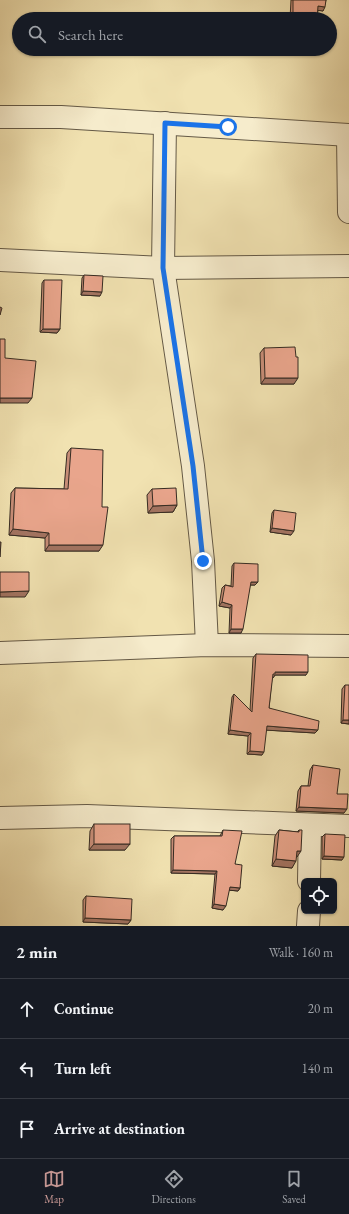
<!DOCTYPE html>
<meta charset="utf-8">
<style>
:root{--surface:#171b24;--page:#242831;--text:#f1f3f6;--muted:#9ea1a6;--line:#363941;--accent:#c59692}
body{margin:0;font-family:"EB Garamond",serif;background:var(--page);color:var(--text)}
.controls{position:absolute;right:12px;bottom:12px;display:grid;overflow:hidden;border-radius:6px;box-shadow:0 1px 3px #0004}
.controls button{width:36px;height:36px;display:grid;place-items:center;padding:0;border:0;border-bottom:1px solid var(--line);background:var(--surface);color:var(--text);font:20px sans-serif}
.stop{position:absolute;width:12px;height:12px;margin:-9px;border:3px solid #1a73e8;border-radius:50%;background:#fff}
.stop.end{background:#1a73e8;border-color:#fff;box-shadow:0 1px 4px #0008}
.list{margin:0;padding:0;list-style:none}
h2{display:flex;justify-content:space-between;align-items:center;height:52px;margin:0;padding:0 16px;font-size:17px}
h2 small{font-size:13px;font-weight:400;color:var(--muted)}
.list li{display:grid;grid-template-columns:26px 1fr auto;gap:12px;align-items:center;box-sizing:border-box;height:60px;padding:0 16px;border-top:1px solid var(--line)}
.list b{display:block;font-size:15px;white-space:nowrap}
.list em{font-size:13px;font-style:normal;color:var(--muted)}
.icon{flex:none;width:22px;height:22px;fill:none;stroke:currentColor;stroke-width:2;stroke-linecap:round;stroke-linejoin:round}
.map{position:relative;flex:none;width:349px;height:926px;overflow:hidden}
.search{position:absolute;background:var(--surface);box-shadow:0 1px 3px #0004;left:12px;right:12px;top:12px;height:44px;display:flex;align-items:center;gap:10px;box-sizing:border-box;padding:0 14px;border-radius:22px;color:var(--muted);font-size:15px}
.sheet{height:232px;background:var(--surface)}
nav{display:flex;justify-content:space-around;align-items:center;box-sizing:border-box;height:56px;border-top:1px solid var(--line);background:var(--surface);font-size:11px;color:var(--muted)}
nav a{display:grid;justify-items:center;gap:2px}
nav .on{color:var(--accent)}
.map>svg:first-child{display:block}
.lines{fill:none;stroke-linecap:round;stroke-linejoin:round}
.street-casing{stroke:#645946;stroke-width:24}
.street{stroke:#f6eccc;stroke-width:22}
.wall{fill:#c88e78;stroke:#352b22}
.shaded-wall{fill:#a37462;stroke:#352b22}
.building{fill:#e9a58c;stroke:#352b22}
.route{stroke:#1a73e8;stroke-width:5}
</style>
<div class="map">
<svg width="349" height="926" viewBox="0 0 349 926">
<rect width="100%" height="100%" fill="#f1e2b1"/>
<filter id="stains"><feTurbulence type="fractalNoise" baseFrequency=".005" numOctaves="4"/><feColorMatrix values="0 0 0 0 .2 0 0 0 0 .09 0 0 0 0 .02 0 0 0 .5 -.17"/></filter>
<radialGradient id="worn" r=".72"><stop offset=".6" stop-color="#630" stop-opacity="0"/><stop offset="1" stop-color="#630" stop-opacity=".3"/></radialGradient>
<g class="lines">
<g class="street-casing">
<g id="street">
<polyline points="0,117 61,117 349,135"/>
<polyline points="165,123 163,268 193,466 203,561 207,645"/>
<polyline points="348,135 349,212"/>
<polyline points="0,260 163,268 349,266"/>
<polyline points="0,653 207,645 349,646"/>
<polyline points="0,818 87,816 349,826"/>
<polyline points="309,881 310,825"/>
<polyline points="308,926 309,911"/>
</g>
</g>
<use href="#street" class="street"/>
</g>
<g class="wall">
<polygon points="291,0 326,0 323,11 318,10 317,19 290,19"/>
<polygon points="84,275 100,296 81,295 82,278"/>
<polygon points="44,280 60,329 57,333 40,332 42,283"/>
<polygon points="264,348 296,357 294,384 261,384 260,353"/>
<polygon points="71,448 99,551 45,551 45,538 9,535 11,493 15,488 64,489 67,453"/>
<polygon points="152,489 177,505 173,512 148,513 147,495"/>
<polygon points="274,510 291,535 270,532 272,513"/>
<polygon points="234,563 255,585 250,585 241,633 229,633 230,608 219,606 222,588 225,585 231,586 232,566"/>
<polygon points="256,654 306,675 275,675 273,678 272,678 269,708 318,730 315,733 266,730 262,755 247,754 248,736 228,734 232,697 234,694 250,710 253,658"/>
<polygon points="345,685 349,724 341,723 342,689"/>
<polygon points="313,765 337,794 344,813 296,811 298,791 301,786 308,786 310,770"/>
<polygon points="94,824 125,850 89,850 90,831"/>
<polygon points="223,830 235,864 240,888 238,891 229,890 223,910 212,908 215,874 171,873 171,839 174,836 220,836"/>
<polygon points="279,830 297,832 299,830 297,857 296,857 292,868 272,866 275,836"/>
<polygon points="325,834 342,860 322,859 322,837"/>
<polygon points="86,896 131,920 128,924 83,922 83,900"/>
</g>
<g class="shaded-wall">
<polygon points="318,6 325,7 323,11 315,10"/>
<polygon points="83,291 102,292 100,296 81,295"/>
<polygon points="43,329 60,329 57,333 40,332"/>
<polygon points="265,378 298,378 294,384 261,384"/>
<polygon points="0,398 32,398 28,403 0,403"/>
<polygon points="177,505 173,512 148,513 153,506"/>
<polygon points="272,528 294,531 291,535 270,532"/>
<polygon points="13,529 49,533 45,538 9,535"/>
<polygon points="49,545 103,545 99,551 45,551"/>
<polygon points="251,582 258,582 255,585 249,585"/>
<polygon points="29,591 25,597 0,597 0,592"/>
<polygon points="222,602 232,605 230,608 219,606"/>
<polygon points="231,629 243,629 241,633 229,633"/>
<polygon points="275,672 308,672 306,675 275,675 273,678 270,678 273,674"/>
<polygon points="343,720 349,720 349,724 341,723"/>
<polygon points="267,726 318,730 315,733 264,730"/>
<polygon points="230,730 251,733 248,736 228,734"/>
<polygon points="250,751 264,752 262,755 247,754"/>
<polygon points="299,807 347,809 344,813 296,811"/>
<polygon points="94,844 130,844 125,850 89,850"/>
<polygon points="297,851 301,851 297,857 292,857"/>
<polygon points="324,856 344,857 342,860 322,859"/>
<polygon points="276,859 296,861 292,868 272,866"/>
<polygon points="173,870 217,871 215,874 171,873"/>
<polygon points="230,887 240,888 238,891 227,890"/>
<polygon points="214,904 226,906 223,910 212,908"/>
<polygon points="85,918 131,920 128,924 83,922"/>
</g>
<g class="building">
<polygon points="293,0 326,0 325,7 318,6 317,19 293,19"/>
<polygon points="84,275 103,276 102,292 83,291"/>
<polygon points="44,280 62,280 60,329 43,329"/>
<polygon points="0,307 2,308 0,315"/>
<polygon points="0,339 5,339 5,358 36,361 32,398 0,398"/>
<polygon points="295,347 296,357 298,357 298,378 265,378 264,348"/>
<polygon points="71,448 103,450 102,507 108,507 103,545 49,545 49,533 13,529 15,488 68,489"/>
<polygon points="176,488 177,505 153,506 152,489"/>
<polygon points="274,510 296,513 294,531 272,528"/>
<polygon points="0,542 1,542 0,557"/>
<polygon points="234,563 258,564 258,582 251,582 243,629 231,629 232,605 222,602 225,585 233,587"/>
<polygon points="0,572 29,572 29,591 0,592"/>
<polygon points="256,654 308,655 308,672 275,672 275,674 273,674 269,708 319,721 318,730 267,726 264,752 250,751 251,733 230,730 234,694 252,712"/>
<polygon points="345,685 349,685 349,720 343,720"/>
<polygon points="313,765 340,769 337,794 348,794 347,809 299,807 301,786 310,786"/>
<rect x="94" y="824" width="36" height="20"/>
<polygon points="223,830 242,831 235,864 242,865 240,888 230,887 226,906 214,904 217,871 173,870 174,836 222,836"/>
<polygon points="279,830 299,832 299,830 302,830 301,851 297,851 296,861 276,859"/>
<polygon points="325,834 345,835 344,857 324,856"/>
<polygon points="86,896 132,899 131,920 85,918"/>
</g>
<g class="lines">
<polyline class="route" points="203,561 193,466 163,268 165,123 228,127"/>
</g>
<rect width="100%" height="100%" filter="url(#stains)"/>
<rect width="100%" height="100%" fill="url(#worn)"/>
</svg>
<div class="controls">
<button><svg class="icon" aria-label="locate" viewBox="0 0 24 24"><circle cx="12" cy="12" r="6"/><path d="M12 2v4M12 18v4M2 12h4M18 12h4"/></svg></button>
</div>
<div class="stop" style="left:228px;top:127px"></div>
<div class="stop end" style="left:203px;top:561px"></div>
<div class="search"><svg class="icon" aria-label="search" viewBox="0 0 24 24"><circle cx="10" cy="10" r="6"/><path d="M15 15l6 6"/></svg>Search here</div>
</div>
<section class="sheet">
<h2>2 min<small>Walk · 160 m</small></h2>
<ul class="list">
<li><svg class="icon" aria-label="ahead" viewBox="0 0 24 24"><path d="M12 20V5M6 11l6-6 6 6"/></svg><div><b>Continue</b></div><em>20 m</em></li>
<li><svg class="icon" aria-label="left" viewBox="0 0 24 24"><path d="M17 20v-9H6M10 6l-5 5 5 5"/></svg><div><b>Turn left</b></div><em>140 m</em></li>
<li><svg class="icon" aria-label="arrive" viewBox="0 0 24 24"><path d="M6 21V4h12l-3 4 3 4H6"/></svg><div><b>Arrive at destination</b></div></li>
</ul>
</section>
<nav>
<a class="on"><svg class="icon" aria-label="map" viewBox="0 0 24 24"><path d="M3 6l6-2 6 2 6-2v14l-6 2-6-2-6 2zM9 4v14M15 6v14"/></svg>Map</a>
<a><svg class="icon" aria-label="directions" viewBox="0 0 24 24"><path d="M12 3l9 9-9 9-9-9zM9 14v-3h6M13 9l2 2-2 2"/></svg>Directions</a>
<a><svg class="icon" aria-label="saved" viewBox="0 0 24 24"><path d="M7 4h10v16l-5-4-5 4z"/></svg>Saved</a>
</nav>
